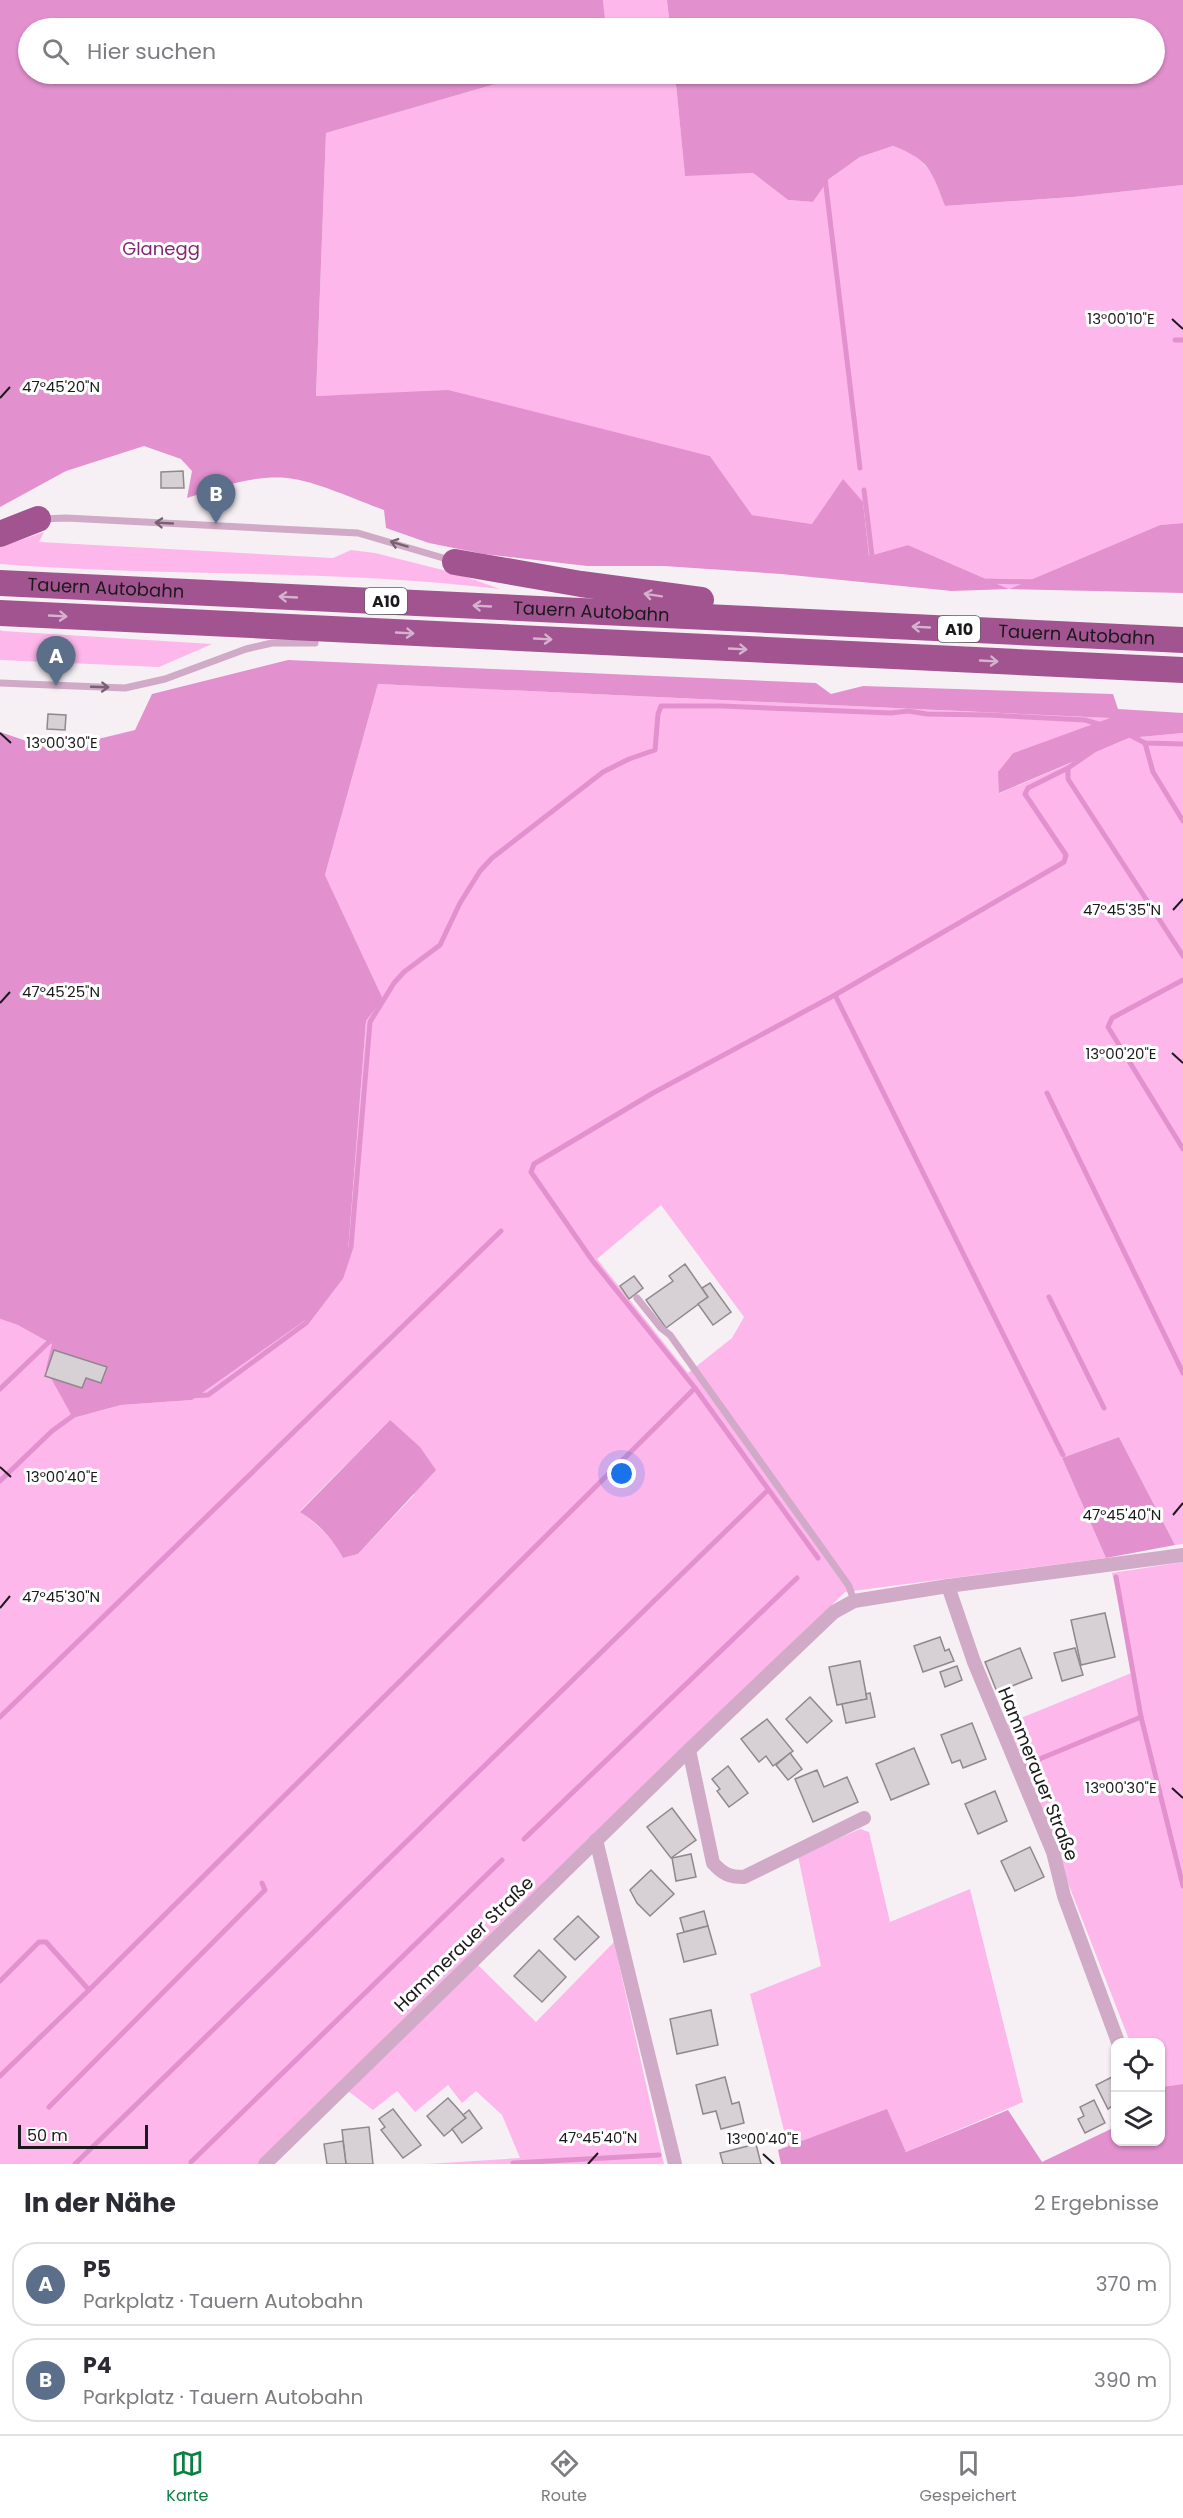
<!DOCTYPE html>
<html lang="de">
<meta charset="utf-8">
<style>
:root{--surface:#fff;--page:#f7f7f7;--text:#2b2b33;--muted:#7c7c81;--line:#e1e1e2;--accent:#0b8043}
body{margin:0;font-family:Poppins,sans-serif;background:var(--page);color:var(--text)}
.controls{position:absolute;right:18px;bottom:18px;display:grid;overflow:hidden;border-radius:12px;box-shadow:0 2px 4px #0004}
.controls button{width:54px;height:54px;display:grid;place-items:center;padding:0;border:0;border-bottom:2px solid var(--line);background:var(--surface);color:var(--text);font:30px sans-serif}
.scale{position:absolute;left:18px;bottom:15px;width:130px;box-sizing:border-box;padding-left:6px;border:3px solid #1b191b;border-top:0;font-size:16px;line-height:21px;white-space:nowrap;color:#1b191b;-webkit-text-stroke:4px #fff;paint-order:stroke}
.you{position:absolute;left:622px;top:1474px;width:21px;height:21px;margin:-15px;border:4px solid #fff;border-radius:50%;background:#1a73e8;box-shadow:0 0 0 9px #1a73e833}
.badge{display:grid;place-items:center;width:39px;height:39px;border-radius:50%;background:var(--accent);color:#fff;font-size:20px;font-weight:700}
.pin{position:absolute;translate:-50% -50px;filter:drop-shadow(0 2px 3px #0008)}
.pin::after{content:'';position:absolute;top:32px;width:21px;height:18px;background:inherit;clip-path:polygon(0 0,100% 0,50% 100%)}
.list{margin:0;padding:0;list-style:none}
h2{display:flex;justify-content:space-between;align-items:center;height:78px;margin:0;padding:0 24px;font-size:26px}
h2 small{font-size:20px;font-weight:400;color:var(--muted)}
.list li{display:grid;grid-template-columns:39px 1fr auto;gap:18px;align-items:center;box-sizing:border-box;height:84px;margin:0 12px 12px;padding:0 12px;border:2px solid var(--line);border-radius:24px}
.list b{display:block;font-size:22px;white-space:nowrap}
.list p{margin:0;font-size:20px;white-space:nowrap;color:var(--muted)}
.list em{font-size:20px;font-style:normal;color:var(--muted)}
.icon{flex:none;width:33px;height:33px;fill:none;stroke:currentColor;stroke-width:2;stroke-linecap:round;stroke-linejoin:round}
.map{position:relative;flex:none;width:1183px;height:2164px;overflow:hidden}
.search{position:absolute;background:var(--surface);box-shadow:0 2px 4px #0004;left:18px;right:18px;top:18px;height:66px;display:flex;align-items:center;gap:15px;box-sizing:border-box;padding:0 21px;border-radius:33px;color:var(--muted);font-size:22px}
.sheet{height:270px;background:var(--surface)}
nav{display:flex;justify-content:space-around;align-items:center;box-sizing:border-box;height:84px;border-top:2px solid var(--line);background:var(--surface);font-size:16px;color:var(--muted)}
nav a{display:grid;justify-items:center;gap:3px}
nav .on{color:var(--accent)}
.map>svg:first-child{display:block}
.green{fill:#fdb7eb;fill-rule:evenodd}
.forest{fill:#e390cf}
.lines{fill:none;stroke-linecap:round;stroke-linejoin:round}
.stream{stroke:#e390cf;stroke-width:5}
.building{fill:#d7d1d5;stroke:#8f898d;stroke-width:1.5}
.service{stroke:#d0aac6;stroke-width:7}
.minor{stroke:#d0aac6;stroke-width:14}
.motorway{stroke:#a15490;stroke-width:26}
.oneway{stroke:#766270}
.oneway2{stroke:#d5b2cd}
.ticks{fill:none;stroke:#1b191b;stroke-width:2}
.labels{text-anchor:middle;stroke-width:6;stroke-linejoin:round;paint-order:stroke}
.shield{fill:#fff;stroke:#5f5e5f;stroke-width:1.5}
.shield-label{font-size:16px;font-weight:bold;fill:#1b191b}
.park-label{font-size:18px;fill:#852674;stroke:#fff}
.street-label{font-size:18px;fill:#1b191b;stroke:#fff}
.ticks-label{font-size:15px;text-anchor:middle;fill:#1b191b;stroke:#fff;stroke-width:6;stroke-linejoin:round;paint-order:stroke}
</style>
<div class="map">
<svg width="1183" height="2164" viewBox="0 0 1183 2164">
<rect width="100%" height="100%" fill="#f6f0f5"/>
<g class="green">
<polygon points="603,0 667,0 670,28 606,28"/>
<polygon points="530,74 675,74 685,175 753,173 788,200 813,202 829,179 860,157 893,146 916,155 932,173 945,206 1073,197 1183,185 1183,523 1160,525 1009,589 908,545 869,556 863,502 812,524 752,515 710,456 448,391 316,396 326,133"/>
<path d="M44,532L39,542L333,558L351,550L375,553L455,573L500,589C334,569 166,577 0,564V547Z"/>
<polygon points="0,630 3,631 212,644 159,667 0,660"/>
<path d="M378,684L1112,718L1013,753L999,771L1000,793L1129,738L1183,733V1544L1175,1545L1119,1437L1062,1458L1106,1558L845,1592L265,2164H0V1315L52,1344L73,1418L121,1405L192,1400L347,1265L366,1021L383,999L325,875ZM661,1205L744,1317L732,1338L688,1373L597,1259ZM390,1420L414,1495L358,1554L343,1558C330,1534 319,1527 300,1511Z"/>
<polygon points="1183,1562 1183,2084 1161,2087 1160,2042 1130,2042 1006,1724 1134,1672 1112,1573"/>
<polygon points="860,1829 869,1832 890,1922 970,1889 1023,2102 906,2152 887,2110 788,2147 750,1994 821,1966 798,1856"/>
<polygon points="614,1942 664,2164 427,2164 520,2158 502,2115 476,2091 462,2103 448,2085 415,2112 397,2091 373,2110 348,2091 477,1964 536,2022"/>
</g>
<g class="forest">
<path d="M0,0H603L606,28H28V74H530L326,133L316,396L448,390L710,456L752,515L812,524L843,479L863,502L869,556L908,545L1009,589L1160,525L1183,523V593L1009,589L952,591L781,574L664,566H587L484,554L429,543L386,528L384,510C356,500 316,481 287,478C253,475 219,487 187,498L192,471L181,459L144,446L66,471L0,507Z"/>
<path d="M667,0H1183V185L1073,197L945,206C931,170 930,160 893,146L860,157L829,179L813,202L788,200L753,173L685,176L675,74H1154V28H670Z"/>
<polygon points="288,660 816,683 831,694 863,686 1113,694 1118,709 1183,713 1183,733 1129,738 999,793 998,772 1013,753 1110,718 378,684 325,875 383,999 366,1021 347,1265 311,1316 192,1400 121,1405 73,1418 46,1369 52,1344 0,1315 0,732 53,750 135,730 152,694"/>
<path d="M390,1420L420,1447L436,1470L358,1554L343,1558C332,1538 319,1524 300,1512Z"/>
<polygon points="1119,1437 1175,1545 1106,1558 1062,1458"/>
<polygon points="1183,2084 1183,2164 781,2164 778,2150 887,2109 906,2152 1008,2110 1042,2162 1115,2127 1116,2142 1160,2142 1161,2087"/>
</g>
<g class="lines">
<g class="stream">
<polyline points="225,0 227,28"/>
<path d="M230,74L237,184L246,199L244,228L226,278L225,298L238,322L239,354L236,405L245,426L255,429L281,417L288,420L298,437L314,454L334,455L348,448L357,449L396,482L400,488L399,506L409,517L418,515L424,505L427,492L442,486L451,474L464,469L478,478C488,473 491,462 501,457L508,462C517,484 509,503 543,494L548,499C551,523 521,538 546,558L565,555C589,523 606,512 640,493L697,505L787,540L806,538L820,544L832,560L845,569L901,558L932,563L978,581L1040,582L1108,561L1183,529"/>
<polyline points="827,161 825,178 860,468"/>
<polyline points="1175,340 1183,340"/>
<polyline points="864,490 873,564"/>
<polyline points="1145,743 1153,772 1183,821"/>
<polyline points="1068,768 1068,779 1183,956"/>
<polyline points="1183,980 1112,1018 1108,1027 1183,1149"/>
<polyline points="835,995 1063,1455"/>
<polyline points="1047,1093 1183,1373"/>
<polyline points="1049,1297 1104,1408"/>
<polyline points="0,1316 20,1323 51,1340 114,1362 137,1389"/>
<polyline points="0,1389 51,1340"/>
<polyline points="0,1481 52,1431 92,1402 137,1389 184,1396 208,1395 306,1323 341,1277 351,1247 370,1022 394,983 404,972 440,945 460,903 480,871 492,858 603,772 629,759 655,750 658,714 661,706 722,706 891,713 908,711 927,714 989,715 1085,720 1122,731 1145,743 1183,744"/>
<polyline points="818,1558 695,1388 592,1260 531,1172 534,1164 653,1093 835,995 1064,862 1066,855 1025,794 1028,788 1068,768 1122,731"/>
<polyline points="1116,1577 1141,1717 1183,1886"/>
<polyline points="0,1717 501,1231"/>
<polyline points="1025,1765 1141,1717"/>
<polyline points="524,1839 797,1578"/>
<polyline points="0,1981 39,1942 46,1942 89,1990"/>
<polyline points="0,2076 89,1990 695,1388"/>
<polyline points="49,2107 265,1890 262,1883"/>
<polyline points="191,2162 502,1860"/>
<polyline points="513,2163 659,2155"/>
<polyline points="75,2164 767,1491"/>
</g>
</g>
<g class="building">
<polygon points="183,471 184,488 161,488 161,472"/>
<polygon points="48,714 66,715 65,730 47,729"/>
<polygon points="685,1264 708,1297 666,1328 646,1300 673,1281 669,1276"/>
<polygon points="634,1276 643,1288 629,1299 620,1286"/>
<polygon points="710,1283 731,1312 713,1325 698,1304 708,1297 702,1288"/>
<polygon points="54,1350 107,1367 101,1383 86,1378 82,1388 45,1376"/>
<polygon points="1105,1613 1115,1657 1081,1665 1071,1620"/>
<polygon points="940,1637 945,1651 949,1649 954,1661 923,1672 914,1646"/>
<polygon points="1020,1648 1032,1678 997,1692 985,1662"/>
<polygon points="1075,1648 1083,1675 1062,1681 1054,1653"/>
<polygon points="860,1661 867,1699 837,1705 829,1667"/>
<polygon points="957,1666 962,1680 945,1687 940,1672"/>
<polygon points="870,1693 875,1717 846,1723 842,1704 867,1699 866,1694"/>
<polygon points="810,1697 832,1721 807,1743 786,1719"/>
<polygon points="767,1719 793,1751 773,1766 766,1756 759,1762 741,1739"/>
<polygon points="972,1723 986,1759 963,1768 960,1760 952,1763 941,1735"/>
<polygon points="914,1748 929,1784 891,1800 876,1764"/>
<polygon points="790,1753 802,1769 788,1780 776,1765"/>
<polygon points="728,1766 748,1793 729,1807 717,1791 720,1789 712,1779"/>
<polygon points="817,1770 824,1787 847,1777 858,1802 813,1822 795,1779"/>
<polygon points="995,1791 1007,1821 978,1834 965,1804"/>
<polygon points="672,1808 696,1840 671,1858 647,1827"/>
<polygon points="1030,1847 1044,1877 1015,1891 1001,1861"/>
<polygon points="691,1854 696,1877 676,1881 672,1858"/>
<polygon points="651,1870 674,1894 650,1916 637,1903 630,1890"/>
<polygon points="704,1911 708,1926 684,1932 680,1918"/>
<polygon points="578,1916 599,1937 575,1960 554,1939"/>
<polygon points="708,1926 716,1954 684,1962 677,1934"/>
<polygon points="539,1950 566,1977 542,2002 514,1976"/>
<polygon points="711,2010 718,2045 677,2054 670,2019"/>
<polygon points="1114,2076 1116,2079 1116,2114 1112,2106 1108,2109 1096,2085"/>
<polygon points="725,2077 732,2104 739,2102 744,2123 721,2129 716,2111 703,2114 696,2085"/>
<polygon points="448,2098 466,2118 444,2136 427,2116"/>
<polygon points="1094,2100 1105,2123 1085,2133 1078,2119 1084,2116 1080,2107"/>
<polygon points="393,2109 421,2145 403,2158 381,2130 385,2127 379,2119"/>
<polygon points="469,2110 482,2128 462,2143 452,2129 466,2118 463,2115"/>
<polygon points="369,2127 373,2164 346,2164 342,2130"/>
<polygon points="343,2141 346,2164 327,2164 324,2144"/>
<polygon points="756,2144 761,2164 723,2164 720,2153"/>
</g>
<g class="lines">
<g class="service">
<polyline points="42,519 66,518 358,533 450,560"/>
<polyline points="0,683 125,688 165,679 246,649 272,643 315,643"/>
<polyline points="637,1298 661,1328 670,1335 849,1586 854,1601"/>
</g>
<g class="minor">
<polyline points="948,1586 974,1662 1053,1852 1064,1896 1118,2042"/>
<path d="M689,1750L713,1863C723,1874 729,1877 744,1877L864,1818"/>
<polyline points="596,1840 675,2164"/>
<polyline points="265,2164 689,1750 834,1612 854,1601 948,1586 1183,1555"/>
</g>
<g class="motorway">
<polyline points="0,534 38,519"/>
<polyline points="455,562 581,584 701,600"/>
<path id="s1" d="M0,583L1183,640"/>
<polyline points="0,613 1183,670"/>
</g>
</g>
<defs><path id="oneway-shaft" d="M-6 0H5M1.5-3L5.5 0L1.5 3" fill="none" stroke-width="1.6" stroke-linecap="round" stroke-linejoin="round" transform="scale(1.5)"/></defs>
<g class="oneway">
<use href="#oneway-shaft" transform="translate(164 523) rotate(-177)"/>
<use href="#oneway-shaft" transform="translate(399 544) rotate(-163)"/>
<use href="#oneway-shaft" transform="translate(100 687) rotate(2)"/>
</g>
<g class="oneway2">
<use href="#oneway-shaft" transform="translate(653 595) rotate(-171)"/>
<use href="#oneway-shaft" transform="translate(288 597) rotate(-177)"/>
<use href="#oneway-shaft" transform="translate(482 606) rotate(-177)"/>
<use href="#oneway-shaft" transform="translate(58 616) rotate(3)"/>
<use href="#oneway-shaft" transform="translate(921 627) rotate(-177)"/>
<use href="#oneway-shaft" transform="translate(405 633) rotate(3)"/>
<use href="#oneway-shaft" transform="translate(543 639) rotate(3)"/>
<use href="#oneway-shaft" transform="translate(738 649) rotate(3)"/>
<use href="#oneway-shaft" transform="translate(989 661) rotate(3)"/>
</g>
<path class="ticks" d="M1172,319L1183,329M0,398L10,387M0,733L11,743M1173,910L1183,899M0,1003L10,992M1172,1053L1183,1063M0,1467L11,1477M1173,1515L1183,1503M0,1608L10,1596M1172,1788L1183,1798M763,2154L774,2164M588,2164L598,2153"/>
<g class="labels">
<g class="shield">
<rect x="365" y="588" width="42" height="26" rx="4.5"/>
<rect x="938" y="616" width="42" height="26" rx="4.5"/>
</g>
<g class="shield-label">
<text x="386" y="607">A10</text>
<text x="959" y="635">A10</text>
</g>
<g class="park-label">
<text x="161" y="255">Glanegg</text>
</g>
<g class="street-label">
<text dy="6" stroke="none"><textPath href="#s1" startOffset="106">Tauern Autobahn</textPath></text>
<text dy="6" stroke="none"><textPath href="#s1" startOffset="592">Tauern Autobahn</textPath></text>
<text dy="6" stroke="none"><textPath href="#s1" startOffset="1078">Tauern Autobahn</textPath></text>
<text transform="translate(1038 1774) rotate(68)" y="6">Hammerauer Straße</text>
<text transform="translate(464 1944) rotate(-44)" y="6">Hammerauer Straße</text>
</g>
</g>
<g class="ticks-label">
<text x="1121" y="324">13°00'10"E</text>
<text x="61" y="392">47°45'20"N</text>
<text x="62" y="748">13°00'30"E</text>
<text x="1122" y="915">47°45'35"N</text>
<text x="61" y="997">47°45'25"N</text>
<text x="1121" y="1059">13°00'20"E</text>
<text x="62" y="1482">13°00'40"E</text>
<text x="1122" y="1520">47°45'40"N</text>
<text x="61" y="1602">47°45'30"N</text>
<text x="1121" y="1793">13°00'30"E</text>
<text x="598" y="2143">47°45'40"N</text>
<text x="763" y="2144">13°00'40"E</text>
</g>
</svg>
<div class="controls">
<button><svg class="icon" aria-label="locate" viewBox="0 0 24 24"><circle cx="12" cy="12" r="6"/><path d="M12 2v4M12 18v4M2 12h4M18 12h4"/></svg></button>
<button><svg class="icon" aria-label="layers" viewBox="0 0 24 24"><path d="M12 4l9 5-9 5-9-5zM3 14l9 5 9-5"/></svg></button>
</div>
<div class="scale">50 m</div>
<div class="you"></div>
<div class="pin badge" style="left:56px;top:686px;background:#5c6f8a">A</div>
<div class="pin badge" style="left:216px;top:524px;background:#5c6f8a">B</div>
<div class="search"><svg class="icon" aria-label="search" viewBox="0 0 24 24"><circle cx="10" cy="10" r="6"/><path d="M15 15l6 6"/></svg>Hier suchen</div>
</div>
<section class="sheet">
<h2>In der Nähe<small>2 Ergebnisse</small></h2>
<ul class="list">
<li><span class="badge" style="background:#5c6f8a">A</span><div><b>P5</b><p>Parkplatz · Tauern Autobahn</p></div><em>370 m</em></li>
<li><span class="badge" style="background:#5c6f8a">B</span><div><b>P4</b><p>Parkplatz · Tauern Autobahn</p></div><em>390 m</em></li>
</ul>
</section>
<nav>
<a class="on"><svg class="icon" aria-label="map" viewBox="0 0 24 24"><path d="M3 6l6-2 6 2 6-2v14l-6 2-6-2-6 2zM9 4v14M15 6v14"/></svg>Karte</a>
<a><svg class="icon" aria-label="directions" viewBox="0 0 24 24"><path d="M12 3l9 9-9 9-9-9zM9 14v-3h6M13 9l2 2-2 2"/></svg>Route</a>
<a><svg class="icon" aria-label="saved" viewBox="0 0 24 24"><path d="M7 4h10v16l-5-4-5 4z"/></svg>Gespeichert</a>
</nav>
